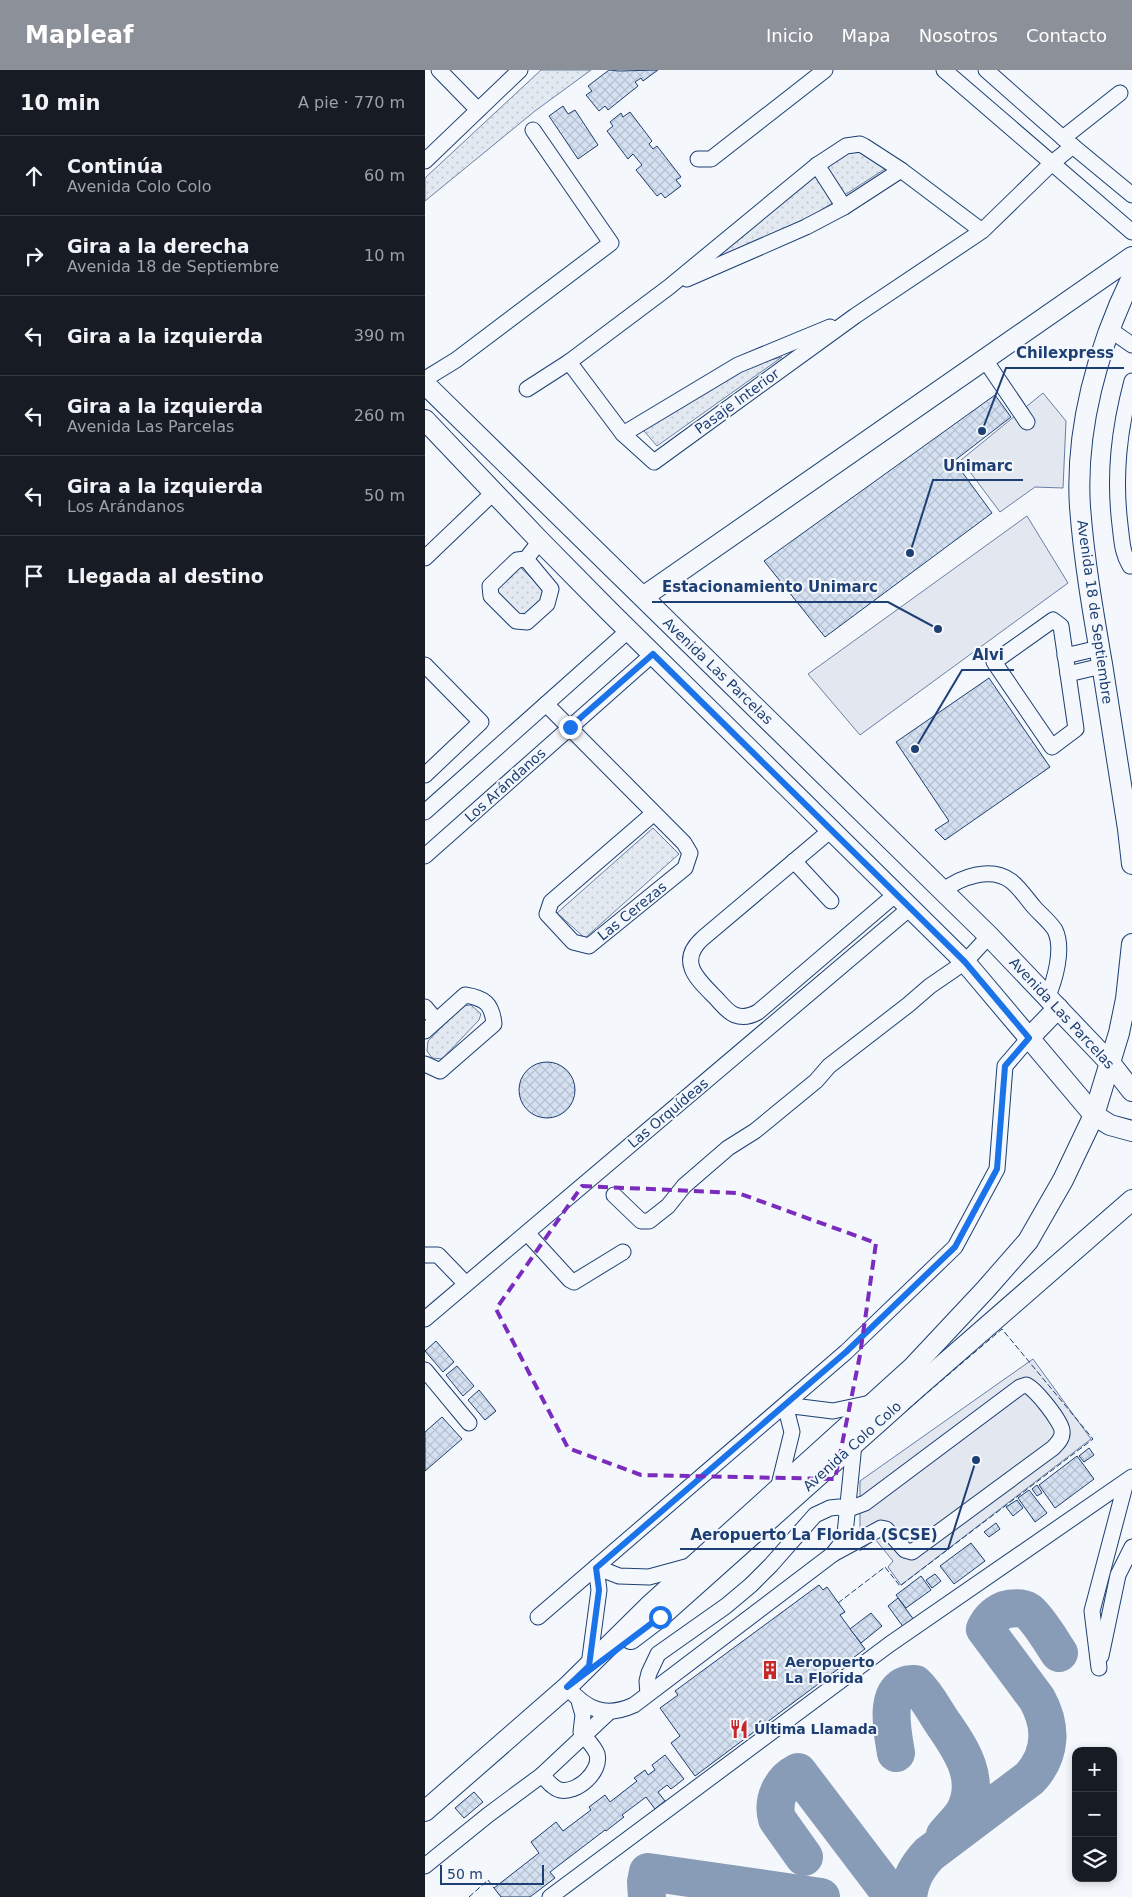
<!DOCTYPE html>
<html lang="es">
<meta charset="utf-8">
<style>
:root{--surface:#171b24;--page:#20242c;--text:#f1f3f6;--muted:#9ea1a6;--line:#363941;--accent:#8c9099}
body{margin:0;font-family:"DejaVu Sans",sans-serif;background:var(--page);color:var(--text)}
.controls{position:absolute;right:15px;bottom:15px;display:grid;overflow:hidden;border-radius:10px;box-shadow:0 2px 8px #0003}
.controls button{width:45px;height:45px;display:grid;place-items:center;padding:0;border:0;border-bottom:1px solid var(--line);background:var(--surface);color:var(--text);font:25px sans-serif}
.scale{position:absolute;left:15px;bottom:12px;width:104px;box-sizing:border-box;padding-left:5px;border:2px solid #1d3f73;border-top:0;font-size:14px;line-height:18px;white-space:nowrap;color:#1d3f73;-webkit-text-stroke:4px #f4f7fb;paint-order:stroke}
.stop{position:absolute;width:15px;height:15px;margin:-11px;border:4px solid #1a73e8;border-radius:50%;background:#fff}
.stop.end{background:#1a73e8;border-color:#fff;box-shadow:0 1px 5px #0008}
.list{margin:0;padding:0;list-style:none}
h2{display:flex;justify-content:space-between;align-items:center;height:65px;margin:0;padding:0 20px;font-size:21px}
h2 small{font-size:16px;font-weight:400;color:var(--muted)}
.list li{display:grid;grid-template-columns:32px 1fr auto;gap:15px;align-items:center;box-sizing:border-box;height:80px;padding:0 20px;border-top:1px solid var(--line)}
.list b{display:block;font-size:19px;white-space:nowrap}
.list p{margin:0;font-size:16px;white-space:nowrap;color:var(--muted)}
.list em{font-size:16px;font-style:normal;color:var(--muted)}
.icon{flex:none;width:28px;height:28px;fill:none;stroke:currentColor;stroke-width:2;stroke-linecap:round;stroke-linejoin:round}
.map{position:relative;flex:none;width:707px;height:1827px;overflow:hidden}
header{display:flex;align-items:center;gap:30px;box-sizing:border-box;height:70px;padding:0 25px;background:var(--accent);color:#fff}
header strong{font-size:24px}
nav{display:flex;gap:28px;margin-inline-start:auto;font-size:18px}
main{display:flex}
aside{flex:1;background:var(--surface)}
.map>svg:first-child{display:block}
.park{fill:url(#park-dots);stroke:#687fa3}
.parking{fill:#e3e8f0;stroke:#687fa3}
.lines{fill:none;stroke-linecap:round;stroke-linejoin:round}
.taxiway{stroke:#889bb7;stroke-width:38}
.building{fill:url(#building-cross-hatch);stroke:#1d3f73}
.minor-casing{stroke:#1d3f73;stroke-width:17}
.major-casing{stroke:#1d3f73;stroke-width:22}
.minor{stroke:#f4f7fb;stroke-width:15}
.major{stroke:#f4f7fb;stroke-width:20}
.fence{stroke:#1d3f73;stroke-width:1;stroke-dasharray:6 2.5;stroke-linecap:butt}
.route{stroke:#1a73e8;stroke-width:6}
.marked{fill:none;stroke:#7b2cbf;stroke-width:4;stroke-dasharray:10 6;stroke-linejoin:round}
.labels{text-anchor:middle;stroke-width:4;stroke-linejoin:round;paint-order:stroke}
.street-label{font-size:14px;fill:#1d3f73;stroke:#f4f7fb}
.poi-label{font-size:14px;font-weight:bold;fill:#1d3f73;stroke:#f4f7fb;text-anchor:start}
.leader{fill:none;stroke:#1d3f73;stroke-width:2}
.callout-dot{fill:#1d3f73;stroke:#f4f7fb;stroke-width:2}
.callout-label{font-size:15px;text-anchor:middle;font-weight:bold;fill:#1d3f73;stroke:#f4f7fb;stroke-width:4;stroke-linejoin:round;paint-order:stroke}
</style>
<header>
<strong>Mapleaf</strong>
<nav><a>Inicio</a><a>Mapa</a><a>Nosotros</a><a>Contacto</a></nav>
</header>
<main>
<aside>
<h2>10 min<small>A pie · 770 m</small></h2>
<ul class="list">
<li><svg class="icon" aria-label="ahead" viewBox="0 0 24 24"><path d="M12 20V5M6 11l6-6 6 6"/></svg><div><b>Continúa</b><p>Avenida Colo Colo</p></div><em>60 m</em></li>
<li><svg class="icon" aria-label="right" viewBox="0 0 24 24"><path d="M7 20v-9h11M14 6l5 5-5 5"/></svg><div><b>Gira a la derecha</b><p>Avenida 18 de Septiembre</p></div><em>10 m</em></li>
<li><svg class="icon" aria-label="left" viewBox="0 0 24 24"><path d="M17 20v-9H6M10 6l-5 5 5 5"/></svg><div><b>Gira a la izquierda</b></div><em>390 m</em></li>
<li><svg class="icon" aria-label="left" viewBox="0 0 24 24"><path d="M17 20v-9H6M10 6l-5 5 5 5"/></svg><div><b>Gira a la izquierda</b><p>Avenida Las Parcelas</p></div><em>260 m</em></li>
<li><svg class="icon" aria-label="left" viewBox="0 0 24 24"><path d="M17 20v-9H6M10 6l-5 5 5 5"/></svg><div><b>Gira a la izquierda</b><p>Los Arándanos</p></div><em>50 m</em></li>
<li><svg class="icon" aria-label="arrive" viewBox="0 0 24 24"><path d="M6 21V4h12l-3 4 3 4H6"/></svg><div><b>Llegada al destino</b></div></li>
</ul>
</aside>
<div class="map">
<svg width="707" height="1827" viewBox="0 0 707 1827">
<defs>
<pattern id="park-dots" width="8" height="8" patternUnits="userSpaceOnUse" patternTransform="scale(1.25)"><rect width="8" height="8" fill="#e3e9f0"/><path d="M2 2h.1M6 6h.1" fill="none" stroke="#c2c9d1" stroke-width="1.8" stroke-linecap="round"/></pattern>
<pattern id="building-cross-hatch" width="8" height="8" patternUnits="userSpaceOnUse" patternTransform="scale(1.25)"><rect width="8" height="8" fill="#d5e0f0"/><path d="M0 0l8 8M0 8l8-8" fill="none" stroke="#b6c1d1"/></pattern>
</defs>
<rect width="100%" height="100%" fill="#f4f7fb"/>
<g class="park">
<polygon points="116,0 166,0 110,41 0,131 0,108"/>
<polygon points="432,80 463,97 370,157 283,192 388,104 419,83"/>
<polygon points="357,287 232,376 219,361 222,351 317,297"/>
<polygon points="95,497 123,524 99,548 71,521"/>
<polygon points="228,758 254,784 160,868 132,843"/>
<polygon points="46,935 56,944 54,950 17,989 7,988 2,981 3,971 37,936"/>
</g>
<g class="parking">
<polygon points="618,323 641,351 638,418 610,417 575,442 536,390"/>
<polygon points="602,446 643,513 435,665 383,604"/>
<polygon points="608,1289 666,1369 476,1515 463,1497 468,1491 450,1469 435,1481 435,1411"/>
</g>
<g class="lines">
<g class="taxiway">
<path d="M471,1683C468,1664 456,1613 490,1614C501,1624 509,1640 517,1652C536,1679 558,1711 538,1744C533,1751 526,1758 520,1765"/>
<path d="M379,1787L352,1749C347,1731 355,1711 373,1702L468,1827"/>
<polyline points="222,1827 221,1812 223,1802 396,1827"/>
<path d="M483,1827C485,1809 492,1797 504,1784L605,1708C627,1684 627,1656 612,1629L560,1559C564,1550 570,1544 579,1540C586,1538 597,1537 603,1541C614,1550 626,1571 634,1583"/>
</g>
</g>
<g class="building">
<polygon points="184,0 194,1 233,0 218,11 216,8 210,12 213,16 183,40 180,36 174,41 161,25 167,21 163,16"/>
<polygon points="138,36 143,44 150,40 173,75 153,89 124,46"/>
<polygon points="205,42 227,71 224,74 228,79 232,76 256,107 251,110 256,116 240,128 236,123 232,126 211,100 217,95 208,84 203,89 182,61 188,56 185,52 196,43 198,47"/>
<polygon points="570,325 586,347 529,391 567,443 400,567 339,491"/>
<polygon points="564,608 625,697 520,770 510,760 524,751 471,672"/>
<circle cx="122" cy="1020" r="28"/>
<polygon points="11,1271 29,1292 18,1302 0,1281"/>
<polygon points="32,1296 49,1316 38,1326 21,1305"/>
<polygon points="54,1320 71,1341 60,1350 43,1330"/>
<polygon points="17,1347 37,1369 0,1401 0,1362"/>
<polygon points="664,1378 669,1385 659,1392 654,1386"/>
<polygon points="652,1386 669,1409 630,1438 614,1415"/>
<polygon points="612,1415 617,1423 612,1426 607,1419"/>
<polygon points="604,1420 622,1443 610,1452 593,1428"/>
<polygon points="592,1430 598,1438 588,1446 581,1437"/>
<polygon points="571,1453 575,1459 564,1467 559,1462"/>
<polygon points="546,1473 560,1491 529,1514 515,1496"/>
<polygon points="510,1504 516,1511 507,1518 501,1510"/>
<polygon points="496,1506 506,1520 481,1538 471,1525"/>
<polygon points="394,1515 398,1520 402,1517 420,1542 415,1545 440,1579 270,1706 246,1673 255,1666 235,1638 253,1625 250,1621"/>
<polygon points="473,1528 489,1550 479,1558 463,1536"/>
<polygon points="446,1543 457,1556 436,1573 425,1559"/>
<polygon points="240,1685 259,1709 246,1719 242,1715 233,1722 240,1731 230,1739 221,1727 197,1745 199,1747 181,1761 180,1760 125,1802 130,1808 105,1827 76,1827 69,1818 114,1783 106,1772 131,1752 138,1761 166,1740 164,1737 180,1725 185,1732 212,1711 209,1708 220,1700 223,1705 230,1700 227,1695"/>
<polygon points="49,1722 58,1732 39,1748 30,1738"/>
</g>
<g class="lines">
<g class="minor-casing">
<g id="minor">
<polyline points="14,0 53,40"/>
<polyline points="519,0 707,162"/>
<polyline points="561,0 638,68 707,125"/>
<polyline points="638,68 695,23"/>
<polyline points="273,89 286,89 400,0"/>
<polyline points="0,91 95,0"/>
<polyline points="392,95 419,137"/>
<polyline points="557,161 476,100 439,76 435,74 421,76 392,95 244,217 144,292 198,364 229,392 430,246 557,161 627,93 648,76"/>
<polyline points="262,209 381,157 419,137 476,100"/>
<polyline points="684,259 707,275"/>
<polyline points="560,290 602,352"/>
<polyline points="0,309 31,290 186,173 108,60"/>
<path d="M707,311C694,360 689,405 695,455C697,471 697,483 705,496L707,495"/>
<polyline points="102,319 144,292"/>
<polyline points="198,364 313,295 405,257"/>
<polyline points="0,488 69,422"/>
<polyline points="101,489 126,519 122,534 102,552 91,551 66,526 65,516 92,490 101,489 115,471"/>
<polygon points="628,550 636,556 651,659 627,677 569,592"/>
<polyline points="640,586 674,578"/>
<polyline points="0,595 56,652 0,705"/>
<polyline points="643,604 677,596"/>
<polyline points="121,634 259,773 265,783 260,798 164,876 148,872 122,844 126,832 229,743"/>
<polyline points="0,742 204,560"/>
<path d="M406,760L278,868C252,891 272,909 290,927C296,933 302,942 310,945C318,948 326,946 333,942L471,824"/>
<polyline points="0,786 228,584"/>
<polyline points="369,791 406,831"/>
<path d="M518,821C535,807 566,796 586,811C595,818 602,829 609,837C615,844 625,852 630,860C639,879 630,910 622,928"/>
<polyline points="0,937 11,950"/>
<path d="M0,961L40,925C59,928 67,933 69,954L15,1001L0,994"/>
<polyline points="189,1125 216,1151 224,1151 243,1136 259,1116 303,1078 330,1061 391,1011 404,996 483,935 505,916 540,892 564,866"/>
<polyline points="102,1163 145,1210 149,1212 198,1182"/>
<polyline points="0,1185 13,1185 41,1214"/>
<polyline points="0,1249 485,838"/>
<polyline points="0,1300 44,1353"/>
<polyline points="353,1419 367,1362 360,1335 408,1341 450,1332"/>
<polyline points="113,1547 421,1282 530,1177 572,1099 580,996 604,968"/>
<polyline points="676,1586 693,1505 707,1477"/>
<polyline points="164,1595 174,1520 171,1497 194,1506 224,1507 268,1495"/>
<polyline points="674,1598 667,1541 701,1412"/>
<path d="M142,1617C162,1640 180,1648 209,1635L408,1484L415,1475L420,1464L429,1374"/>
<path d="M223,1624L222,1611L224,1603L233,1584L301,1536L326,1515L346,1495L390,1445L405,1438L414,1437L421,1440L440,1433L595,1317L601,1315C609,1317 637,1352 637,1361C638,1368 633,1373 628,1378L487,1482L480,1480L461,1459L456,1458L408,1484"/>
<path d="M117,1705C122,1710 127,1718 135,1720C151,1724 177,1702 172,1684C169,1676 161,1669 156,1662L158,1645L154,1631"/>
<polyline points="0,1796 63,1745 117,1705 183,1643"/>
<polyline points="125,1827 465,1574 707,1407"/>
</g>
</g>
<g class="major-casing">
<g id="major">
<path d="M707,207C673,277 650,359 655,437C659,490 668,542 677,594C686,649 694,704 703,759L707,794"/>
<polyline points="0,314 564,866 686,994 707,1021"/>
<polyline points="0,350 115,471 185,542 540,892 669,1045 685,1055 707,1061"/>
<polyline points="218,527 707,187"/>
<polyline points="604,968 633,938"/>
<polyline points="206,1569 235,1547 496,1314 707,1130"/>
<polyline points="0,1741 142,1617 223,1537 487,1298 561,1219 603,1171 638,1110 669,1045 694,963 701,929 707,874"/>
</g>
</g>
<use href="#minor" class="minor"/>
<use href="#major" class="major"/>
<g class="fence">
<polyline points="413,1533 460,1497 475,1516 668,1369 577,1259 481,1341"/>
<polyline points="44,1827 63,1810 69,1818"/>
</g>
</g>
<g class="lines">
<polyline class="route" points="145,657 228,584 540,892 604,968 580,996 572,1099 530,1177 421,1282 171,1498 174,1520 164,1596 142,1617 235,1547"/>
</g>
<path class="marked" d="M157,1116L313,1123L451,1173L435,1285L410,1409L216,1405L143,1378L71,1239Z"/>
<defs>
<g id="building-bare" transform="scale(1.5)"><path d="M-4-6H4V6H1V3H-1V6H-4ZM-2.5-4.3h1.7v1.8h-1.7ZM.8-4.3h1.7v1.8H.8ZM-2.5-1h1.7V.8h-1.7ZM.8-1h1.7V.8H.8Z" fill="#c62828" stroke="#f4f7fb" stroke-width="2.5" paint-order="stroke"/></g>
<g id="restaurant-bare" transform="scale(1.5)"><path d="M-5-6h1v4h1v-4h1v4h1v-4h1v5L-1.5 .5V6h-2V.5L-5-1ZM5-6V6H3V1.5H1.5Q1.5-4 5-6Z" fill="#c62828" stroke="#f4f7fb" stroke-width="2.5" paint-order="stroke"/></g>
</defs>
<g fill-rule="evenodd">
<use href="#building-bare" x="345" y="1600"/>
<use href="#restaurant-bare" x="314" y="1659"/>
</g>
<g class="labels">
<g class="street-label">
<text transform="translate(312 331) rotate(-36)" y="5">Pasaje Interior</text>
<text transform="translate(670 542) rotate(82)" y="5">Avenida 18 de Septiembre</text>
<text transform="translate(293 601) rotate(44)" y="5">Avenida Las Parcelas</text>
<text transform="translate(80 715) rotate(-42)" y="5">Los Arándanos</text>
<text transform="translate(207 841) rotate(-39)" y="5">Las Cerezas</text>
<text transform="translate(637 943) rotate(47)" y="5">Avenida Las Parcelas</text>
<text transform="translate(243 1043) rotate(-40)" y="5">Las Orquídeas</text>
<text transform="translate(427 1376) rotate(-42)" y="5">Avenida Colo Colo</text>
</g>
<g class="poi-label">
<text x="360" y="1597">Aeropuerto<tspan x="360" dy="16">La Florida</tspan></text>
<text x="329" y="1664">Última Llamada</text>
</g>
</g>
<path class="leader" d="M557 361L581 298H699M485 483L508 410H598M513 559L463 532H227M490 679L537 600H589M551 1390L523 1479H255"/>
<g class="callout-dot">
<circle cx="557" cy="361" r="5"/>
<circle cx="485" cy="483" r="5"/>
<circle cx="513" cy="559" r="5"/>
<circle cx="490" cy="679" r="5"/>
<circle cx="551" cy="1390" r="5"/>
</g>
<g class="callout-label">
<text x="640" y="288">Chilexpress</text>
<text x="553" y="401">Unimarc</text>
<text x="345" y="522">Estacionamiento Unimarc</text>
<text x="563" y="590">Alvi</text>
<text x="389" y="1470">Aeropuerto La Florida (SCSE)</text>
</g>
</svg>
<div class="controls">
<button>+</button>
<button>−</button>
<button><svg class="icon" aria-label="layers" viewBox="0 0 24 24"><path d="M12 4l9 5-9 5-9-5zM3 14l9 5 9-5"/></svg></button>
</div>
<div class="scale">50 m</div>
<div class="stop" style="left:235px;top:1547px"></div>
<div class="stop end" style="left:145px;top:657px"></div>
</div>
</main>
